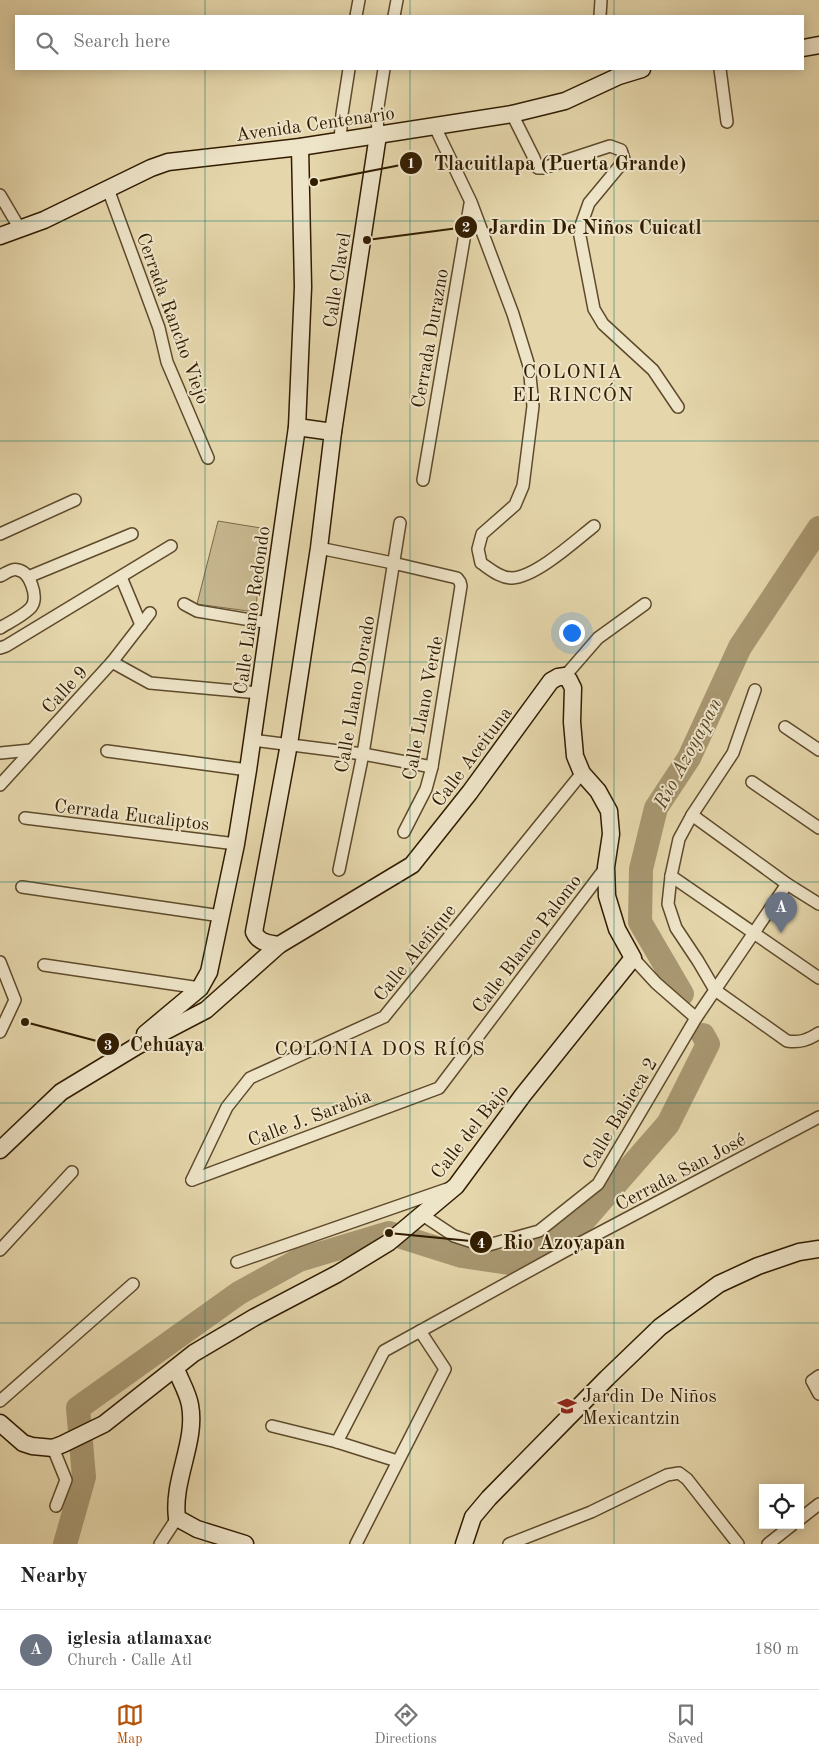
<!DOCTYPE html>
<meta charset="utf-8">
<style>
:root{--surface:#fff;--page:#f6f6f6;--text:#222;--muted:#767676;--line:#e0e0e0;--accent:#b45309}
body{margin:0;font-family:"Old Standard TT",serif;background:var(--page);color:var(--text)}
.controls{position:absolute;right:15px;bottom:15px;display:grid;overflow:hidden;border-radius:0px;box-shadow:0 2px 12px #0003}
.controls button{width:45px;height:45px;display:grid;place-items:center;padding:0;border:0;border-bottom:1px solid var(--line);background:var(--surface);color:var(--text);font:25px sans-serif}
.you{position:absolute;left:571px;top:632px;width:18px;height:18px;margin:-12px;border:4px solid #fff;border-radius:50%;background:#1a73e8;box-shadow:0 0 0 8px #1a73e833}
.badge{display:grid;place-items:center;width:32px;height:32px;border-radius:50%;background:var(--accent);color:#fff;font-size:16px;font-weight:700}
.pin{position:absolute;translate:-50% -41px;filter:drop-shadow(0 1px 2px #0008)}
.pin::after{content:'';position:absolute;top:26px;width:18px;height:15px;background:inherit;clip-path:polygon(0 0,100% 0,50% 100%)}
.list{margin:0;padding:0;list-style:none}
h2{display:flex;justify-content:space-between;align-items:center;height:65px;margin:0;padding:0 20px;font-size:21px}
h2 small{font-size:16px;font-weight:400;color:var(--muted)}
.list li{display:grid;grid-template-columns:32px 1fr auto;gap:15px;align-items:center;box-sizing:border-box;height:80px;padding:0 20px;border-top:1px solid var(--line)}
.list b{display:block;font-size:19px;white-space:nowrap}
.list p{margin:0;font-size:16px;white-space:nowrap;color:var(--muted)}
.list em{font-size:16px;font-style:normal;color:var(--muted)}
.icon{flex:none;width:28px;height:28px;fill:none;stroke:currentColor;stroke-width:2;stroke-linecap:round;stroke-linejoin:round}
.map{position:relative;flex:none;width:819px;height:1544px;overflow:hidden}
.search{position:absolute;background:var(--surface);box-shadow:0 2px 12px #0003;left:15px;right:15px;top:15px;height:55px;display:flex;align-items:center;gap:12px;box-sizing:border-box;padding:0 18px;border-radius:0px;color:var(--muted);font-size:19px}
.sheet{height:145px;background:var(--surface)}
nav{display:flex;justify-content:space-around;align-items:center;box-sizing:border-box;height:70px;border-top:1px solid var(--line);background:var(--surface);font-size:14px;color:var(--muted)}
nav a{display:grid;justify-items:center;gap:2px}
nav .on{color:var(--accent)}
.map>svg:first-child{display:block}
.green{fill:#c6b68e;stroke:#7c6947}
.lines{fill:none;stroke-linecap:round;stroke-linejoin:round}
.river{stroke:#a89771;stroke-width:24}
.street-casing{stroke:#5e4a2b;stroke-width:14}
.secondary-casing{stroke:#311c00;stroke-width:19}
.street{stroke:#eee4c8;stroke-width:11}
.secondary{stroke:#eee4c8;stroke-width:16}
.grid{fill:none;stroke:#0f766e;stroke-width:1;stroke-opacity:0.55}
.labels{text-anchor:middle;stroke-width:4;stroke-linejoin:round;paint-order:stroke}
.street-label{font-size:19px;fill:#311c00;stroke:#eee4c8}
.poi-label{font-size:19px;fill:#311c00;stroke:#eee4c8;text-anchor:start}
.neighbourhood-label{font-size:20px;letter-spacing:1px;fill:#311c00;stroke:#eee4c8}
.water-label{font-size:20px;font-style:italic;fill:#5b4728;stroke:#eee4c8}
.leader{fill:none;stroke:#311c00;stroke-width:2}
.callout-dot{fill:#311c00;stroke:#eee4c8;stroke-width:2}
.mark-label{font-size:15px;text-anchor:middle;font-weight:bold;fill:#fff}
.callout-label{font-size:20px;text-anchor:middle;font-weight:bold;fill:#311c00;stroke:#eee4c8;stroke-width:4;stroke-linejoin:round;paint-order:stroke}
</style>
<div class="map">
<svg width="819" height="1544" viewBox="0 0 819 1544">
<rect width="100%" height="100%" fill="#e5d6ab"/>
<filter id="stains"><feTurbulence type="fractalNoise" baseFrequency=".004" numOctaves="4"/><feColorMatrix values="0 0 0 0 .2 0 0 0 0 .09 0 0 0 0 .02 0 0 0 .5 -.17"/></filter>
<radialGradient id="worn" r=".72"><stop offset=".6" stop-color="#630" stop-opacity="0"/><stop offset="1" stop-color="#630" stop-opacity=".3"/></radialGradient>
<polygon class="green" points="218,521 267,529 255,612 197,604"/>
<g class="lines">
<g class="river">
<polyline points="682,994 640,922 641,869 656,808 689,758 740,647 819,528"/>
<polyline points="65,1544 84,1477 78,1408 239,1293 299,1260 389,1233 462,1256 509,1263 585,1219 668,1124 708,1044 703,1035"/>
</g>
<g class="street-casing">
<g id="street">
<polyline points="356,16 359,0"/>
<polyline points="394,16 397,0"/>
<polyline points="600,16 601,0"/>
<polyline points="720,69 727,122"/>
<polyline points="512,114 534,158 538,168 543,168 610,146 621,150 624,159 618,168 589,203 579,231 594,309 603,324 653,370 678,407"/>
<path d="M435,127L471,202L513,314L529,366L533,406L523,486L515,505L482,534L478,549L481,563C490,569 500,578 512,578C536,577 575,541 594,526"/>
<polyline points="378,135 377,113 384,69"/>
<polyline points="340,141 342,114 349,69"/>
<polyline points="108,189 159,328 167,362 208,458"/>
<polyline points="0,195 20,229"/>
<polyline points="423,480 470,204"/>
<polyline points="0,534 75,500"/>
<polyline points="319,548 393,563 457,578 460,582 461,586 432,767 426,789 404,832"/>
<path d="M0,576C5,574 12,568 18,570C30,572 38,596 32,606C27,614 8,623 0,628"/>
<polyline points="28,577 132,534"/>
<polyline points="121,577 141,625"/>
<polyline points="184,604 197,611 269,623"/>
<polyline points="0,648 6,646 171,546"/>
<polyline points="112,662 150,683 259,693"/>
<polyline points="565,676 598,638 645,604"/>
<path d="M755,690L733,753L692,815L679,839L671,876L668,904L676,928L698,961L715,990L787,1041C800,1043 808,1040 819,1033"/>
<polyline points="785,727 819,750"/>
<polyline points="252,740 363,754 432,767"/>
<polyline points="107,751 248,770"/>
<polyline points="0,753 31,750"/>
<polyline points="752,782 819,828"/>
<polyline points="0,785 112,662 150,613"/>
<polyline points="692,815 787,884 819,904"/>
<polyline points="25,818 236,844"/>
<polyline points="339,870 363,754 400,523"/>
<polyline points="671,876 819,978"/>
<polyline points="22,887 221,916"/>
<polyline points="633,958 656,983 696,1018"/>
<polyline points="0,962 15,1000 0,1032"/>
<polyline points="44,965 200,988"/>
<polyline points="192,1180 227,1107 250,1078 384,1017 582,773"/>
<polyline points="192,1180 439,1088 606,867"/>
<polyline points="421,1214 454,1236 485,1246 539,1231 598,1184 696,1018 787,884"/>
<polyline points="0,1250 72,1172"/>
<polyline points="237,1262 447,1189"/>
<polyline points="819,1376 812,1381 819,1394"/>
<polyline points="0,1401 133,1284"/>
<polyline points="272,1426 337,1442 397,1461"/>
<polyline points="337,1442 384,1351 567,1250 819,1117"/>
<polyline points="53,1448 66,1480 56,1506"/>
<polyline points="800,1519 819,1504"/>
<polyline points="160,1544 177,1518"/>
<polyline points="356,1544 445,1369 420,1331"/>
<polyline points="509,1544 591,1512 667,1475 679,1473 687,1479 738,1544"/>
<polyline points="768,1544 792,1525"/>
</g>
</g>
<g class="secondary-casing">
<g id="secondary">
<polyline points="803,48 819,45"/>
<polyline points="0,236 44,220 151,168 168,162 300,147 512,114 565,101 619,76 642,69"/>
<polyline points="297,427 333,432"/>
<path d="M279,945C268,943 259,943 254,932L289,744L319,548L333,432L378,135"/>
<polyline points="145,1034 200,988 209,972 236,844 248,770 297,427 303,287 300,147"/>
<polyline points="0,1150 61,1092 137,1046 206,1010 279,945 412,865 470,792 551,681 558,677 565,676 569,680 573,688 572,722 575,756 582,773 598,791 609,811 611,834 606,867 607,896 617,929 633,958 523,1095 456,1186 388,1243 337,1274 255,1317 194,1353 104,1424 63,1444 53,1448 32,1446 23,1443 0,1423"/>
<path d="M176,1369C180,1380 188,1393 190,1405C197,1442 172,1480 177,1518L197,1529L245,1544"/>
<polyline points="464,1544 473,1517 489,1498 607,1378 660,1327 719,1284 758,1266 799,1252 819,1249"/>
</g>
</g>
<use href="#street" class="street"/>
<use href="#secondary" class="secondary"/>
</g>
<path class="grid" d="M205,0V16M410,0V16M614,0V16M205,69V1544M410,69V1544M614,69V1544M0,221H819M0,441H819M0,662H819M0,882H819M0,1103H819M0,1323H819"/>
<defs>
<g id="school-bare" transform="scale(1.5)"><path d="M0-5L7-2L0 1L-7-2ZM-4 1L0 2.5L4 1V4Q0 6-4 4Z" fill="#8f2418" stroke="#eee4c8" stroke-width="2.5" paint-order="stroke"/></g>
</defs>
<g fill-rule="evenodd">
<use href="#school-bare" x="567" y="1406"/>
</g>
<g class="labels">
<g class="street-label">
<text transform="translate(315 123) rotate(-8)" y="7">Avenida Centenario</text>
<text transform="translate(336 280) rotate(-81)" y="7">Calle Clavel</text>
<text transform="translate(174 318) rotate(70)" y="7">Cerrada Rancho Viejo</text>
<text transform="translate(429 338) rotate(-80)" y="7">Cerrada Durazno</text>
<text transform="translate(251 610) rotate(-82)" y="7">Calle Llano Redondo</text>
<text transform="translate(64 689) rotate(-47)" y="7">Calle 9</text>
<text transform="translate(354 694) rotate(-80)" y="7">Calle Llano Dorado</text>
<text transform="translate(422 708) rotate(-79)" y="7">Calle Llano Verde</text>
<text transform="translate(471 756) rotate(-53)" y="7">Calle Aceituna</text>
<text transform="translate(132 814) rotate(7)" y="7">Cerrada Eucaliptos</text>
<text transform="translate(526 943) rotate(-53)" y="7">Calle Blanco Palomo</text>
<text transform="translate(414 952) rotate(-51)" y="7">Calle Aleñique</text>
<text transform="translate(619 1113) rotate(-59)" y="7">Calle Babieca 2</text>
<text transform="translate(309 1117) rotate(-21)" y="7">Calle J. Sarabia</text>
<text transform="translate(469 1131) rotate(-52)" y="7">Calle del Bajo</text>
<text transform="translate(680 1171) rotate(-28)" y="7">Cerrada San José</text>
</g>
<g class="poi-label">
<text x="582" y="1402">Jardin De Niños<tspan x="582" dy="22">Mexicantzin</tspan></text>
</g>
<g class="neighbourhood-label">
<text x="573" y="378">COLONIA<tspan x="573" dy="23">EL RINCÓN</tspan></text>
<text x="380" y="1055">COLONIA DOS RÍOS</text>
</g>
<g class="water-label">
<text transform="translate(687 753) rotate(-62)" y="7">Rio Azoyapan</text>
</g>
</g>
<path class="leader" d="M314 182L411 163M367 240L466 227M25 1022L108 1044M389 1233L481 1242"/>
<g class="callout-dot">
<circle cx="314" cy="182" r="5"/>
<circle cx="367" cy="240" r="5"/>
<circle cx="25" cy="1022" r="5"/>
<circle cx="389" cy="1233" r="5"/>
<circle cx="411" cy="163" r="12"/>
<circle cx="466" cy="227" r="12"/>
<circle cx="108" cy="1044" r="12"/>
<circle cx="481" cy="1242" r="12"/>
</g>
<g class="mark-label">
<text x="411" y="168">1</text>
<text x="466" y="232">2</text>
<text x="108" y="1050">3</text>
<text x="481" y="1248">4</text>
</g>
<g class="callout-label">
<text x="560" y="170">Tlacuitlapa (Puerta Grande)</text>
<text x="595" y="234">Jardin De Niños Cuicatl</text>
<text x="167" y="1051">Cehuaya</text>
<text x="564" y="1249">Rio Azoyapan</text>
</g>
<rect width="100%" height="100%" filter="url(#stains)"/>
<rect width="100%" height="100%" fill="url(#worn)"/>
</svg>
<div class="controls">
<button><svg class="icon" aria-label="locate" viewBox="0 0 24 24"><circle cx="12" cy="12" r="6"/><path d="M12 2v4M12 18v4M2 12h4M18 12h4"/></svg></button>
</div>
<div class="you"></div>
<div class="pin badge" style="left:781px;top:933px;background:#6b7280">A</div>
<div class="search"><svg class="icon" aria-label="search" viewBox="0 0 24 24"><circle cx="10" cy="10" r="6"/><path d="M15 15l6 6"/></svg>Search here</div>
</div>
<section class="sheet">
<h2>Nearby<small></small></h2>
<ul class="list">
<li><span class="badge" style="background:#6b7280">A</span><div><b>iglesia atlamaxac</b><p>Church · Calle Atl</p></div><em>180 m</em></li>
</ul>
</section>
<nav>
<a class="on"><svg class="icon" aria-label="map" viewBox="0 0 24 24"><path d="M3 6l6-2 6 2 6-2v14l-6 2-6-2-6 2zM9 4v14M15 6v14"/></svg>Map</a>
<a><svg class="icon" aria-label="directions" viewBox="0 0 24 24"><path d="M12 3l9 9-9 9-9-9zM9 14v-3h6M13 9l2 2-2 2"/></svg>Directions</a>
<a><svg class="icon" aria-label="saved" viewBox="0 0 24 24"><path d="M7 4h10v16l-5-4-5 4z"/></svg>Saved</a>
</nav>
